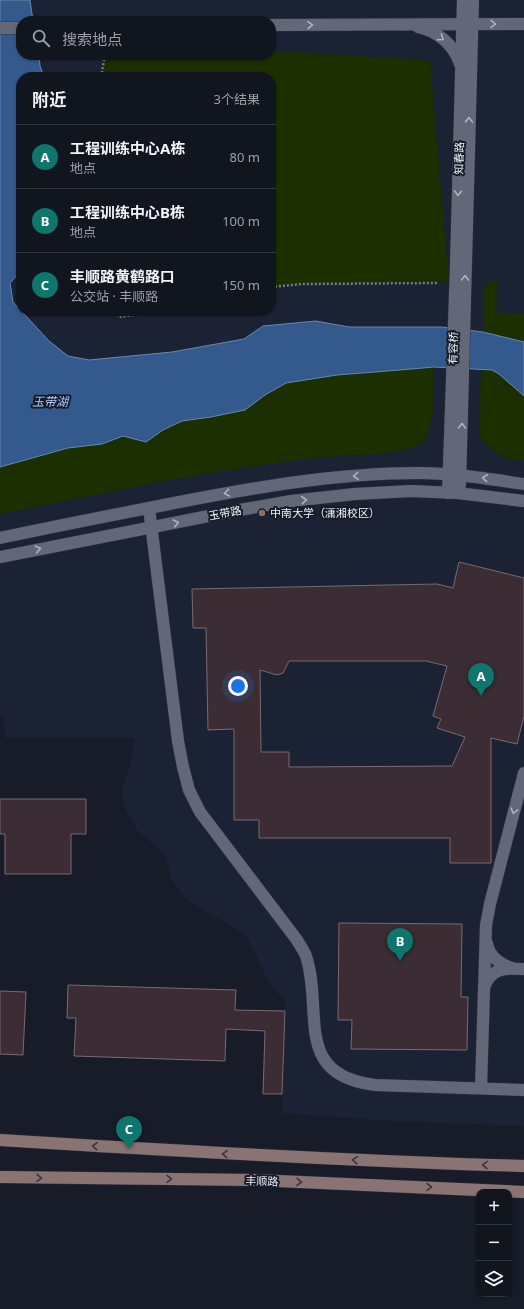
<!DOCTYPE html>
<html lang="zh">
<meta charset="utf-8">
<style>
:root{--surface:#11151e;--page:#1a1e27;--text:#f1f3f6;--muted:#9c9fa4;--line:#30343c;--accent:#0f766e}
body{margin:0;font-family:"Noto Sans","Noto Sans SC",sans-serif;background:var(--page);color:var(--text)}
.controls{position:absolute;right:12px;bottom:12px;display:grid;overflow:hidden;border-radius:8px;box-shadow:0 1px 3px #0004}
.controls button{width:36px;height:36px;display:grid;place-items:center;padding:0;border:0;border-bottom:1px solid var(--line);background:var(--surface);color:var(--text);font:20px sans-serif}
.you{position:absolute;left:238px;top:686px;width:14px;height:14px;margin:-10px;border:3px solid #fff;border-radius:50%;background:#1a73e8;box-shadow:0 0 0 6px #1a73e833}
.badge{display:grid;place-items:center;width:26px;height:26px;border-radius:50%;background:var(--accent);color:#fff;font-size:13px;font-weight:700}
.pin{position:absolute;translate:-50% -33px;filter:drop-shadow(0 1px 2px #0008)}
.pin::after{content:'';position:absolute;top:21px;width:14px;height:12px;background:inherit;clip-path:polygon(0 0,100% 0,50% 100%)}
.list{margin:0;padding:0;list-style:none}
h2{display:flex;justify-content:space-between;align-items:center;height:52px;margin:0;padding:0 16px;font-size:17px}
h2 small{font-size:13px;font-weight:400;color:var(--muted)}
.list li{display:grid;grid-template-columns:26px 1fr auto;gap:12px;align-items:center;box-sizing:border-box;height:64px;padding:0 16px;border-top:1px solid var(--line)}
.list b{display:block;font-size:15px;white-space:nowrap}
.list p{margin:0;font-size:13px;white-space:nowrap;color:var(--muted)}
.list em{font-size:13px;font-style:normal;color:var(--muted)}
.icon{flex:none;width:22px;height:22px;fill:none;stroke:currentColor;stroke-width:2;stroke-linecap:round;stroke-linejoin:round}
.map{position:relative;flex:none;width:524px;height:1309px;overflow:hidden}
.search{position:absolute;background:var(--surface);box-shadow:0 1px 3px #0004;left:16px;top:16px;width:260px;height:44px;display:flex;align-items:center;gap:10px;box-sizing:border-box;padding:0 14px;border-radius:16px;color:var(--muted);font-size:15px}
.panel{position:absolute;background:var(--surface);box-shadow:0 1px 3px #0004;left:16px;top:72px;width:260px;height:244px;border-radius:16px}
.map>svg:first-child{display:block}
.built{fill:#1b2234;fill-rule:evenodd}
.green{fill:#1c2f01}
.water{fill:#33598d;stroke:#6b87ae}
.building{fill:#3c2c34;stroke:#7b6971;fill-rule:evenodd}
.lines{fill:none;stroke-linecap:round;stroke-linejoin:round}
.minor-casing{stroke:#333540;stroke-width:13}
.secondary-casing{stroke:#333540;stroke-width:13}
.path{stroke:#777b86;stroke-width:2.5;stroke-dasharray:2 2;stroke-linecap:butt}
.minor{stroke:#626878;stroke-width:12}
.secondary{stroke:#8a7473;stroke-width:12}
.oneway{stroke:#aeb3c0}
.oneway2{stroke:#3a363e}
.education-dot{fill:#8d6e63;stroke:#171c28;stroke-width:1.5}
.labels{text-anchor:middle;stroke-width:4;stroke-linejoin:round;paint-order:stroke}
.street-label{font-size:11px;fill:#edf1fa;stroke:#171c28}
.poi-label{font-size:11px;fill:#edf1fa;stroke:#171c28;text-anchor:start}
.water-label{font-size:12px;font-style:italic;fill:#accefd;stroke:#171c28}
</style>
<div class="map">
<svg width="524" height="1309" viewBox="0 0 524 1309">
<rect width="100%" height="100%" fill="#171c28"/>
<path class="built" d="M0,0H524V1126L392,1121L282,1113L285,1002L270,984L246,935L187,900L172,880L166,859L157,848L136,829L123,804V785L131,762L134,738H5L4,715H0ZM21,21H271V55H21ZM21,77H271V311H21Z"/>
<g class="green">
<polygon points="271,51 430,60 449,282 306,284 271,287 271,77 101,77 105,55 271,55"/>
<path d="M497,280L496,313L524,314V342L483,332V287C487,282 491,281 497,280Z"/>
<polygon points="109,311 164,311 121,317"/>
<path d="M434,367C433,389 437,428 421,443C408,455 345,455 326,457C216,469 108,492 0,514V467L68,448L102,444L123,436L146,442L163,430L182,421L211,417L245,410L265,395L286,383L337,375Z"/>
<polygon points="481,369 492,370 499,374 524,396 524,460 504,458 491,449 479,437"/>
</g>
<polygon class="water" points="0,0 30,0 33,21 21,21 21,55 39,55 40,66 44,77 21,77 21,266 18,274 10,283 13,302 49,341 68,356 89,360 172,352 244,339 263,326 316,321 349,327 441,327 483,332 524,342 524,396 499,374 492,370 434,367 400,370 337,375 286,383 265,395 245,410 211,417 182,421 163,430 146,442 123,436 102,444 68,448 0,467"/>
<g class="building">
<path d="M459,562L524,578V716L517,744L491,738V863H450V838H259V820H234V729L208,730L206,628H193L192,589L437,584L453,588ZM289,661H426L447,666L433,716L441,719L437,728L465,737L452,766L289,767V752H261L260,670L277,675L283,673Z"/>
<polygon points="0,799 86,799 86,834 71,834 71,874 5,874 5,834 0,834"/>
<polygon points="339,923 462,924 461,997 468,997 467,1050 351,1049 352,1020 338,1020"/>
<polygon points="68,985 236,990 235,1010 285,1011 282,1094 263,1094 265,1031 226,1029 225,1061 74,1056 76,1018 67,1018"/>
<polygon points="0,991 26,992 23,1055 0,1054"/>
</g>
<g class="lines">
<g class="minor-casing">
<g id="minor">
<polyline points="271,25 524,24"/>
<path d="M418,27C438,31 454,45 460,64"/>
<polyline points="0,28 21,28"/>
<polyline points="460,485 473,0"/>
<polyline points="448,493 456,266 463,0"/>
<path d="M149,508L178,741L183,767L189,790L200,812L297,940C300,945 304,951 306,956C324,1012 292,1075 375,1085L524,1090"/>
<path d="M0,538C56,526 113,515 169,504C251,488 335,473 419,473C454,473 489,479 524,484"/>
<polyline points="0,557 234,511 291,501 355,494 411,491 457,493 524,501"/>
<path d="M487,943C489,957 500,964 512,968"/>
<path d="M484,987C492,967 505,968 524,969"/>
<polyline points="481,1088 486,925 490,904 524,773"/>
</g>
</g>
<g class="secondary-casing">
<g id="secondary">
<path d="M0,1140C175,1151 349,1161 524,1166"/>
<polyline points="0,1177 255,1180 524,1192"/>
</g>
</g>
<g class="path">
<polyline points="101,77 105,55"/>
<polyline points="271,287 302,284 438,283"/>
<polyline points="109,311 121,317 164,311"/>
</g>
<use href="#minor" class="minor"/>
<use href="#secondary" class="secondary"/>
</g>
<defs><path id="oneway-chevron" d="M-2-3.5L2.5 0L-2 3.5" fill="none" stroke-width="1.6" stroke-linecap="round" stroke-linejoin="round"/></defs>
<g class="oneway">
<use href="#oneway-chevron" transform="translate(493 24) rotate(1)"/>
<use href="#oneway-chevron" transform="translate(310 25) rotate(-1)"/>
<use href="#oneway-chevron" transform="translate(441 38) rotate(35)"/>
<use href="#oneway-chevron" transform="translate(469 120) rotate(-88)"/>
<use href="#oneway-chevron" transform="translate(458 193) rotate(92)"/>
<use href="#oneway-chevron" transform="translate(465 278) rotate(-89)"/>
<use href="#oneway-chevron" transform="translate(462 426) rotate(-89)"/>
<use href="#oneway-chevron" transform="translate(356 476) rotate(175)"/>
<use href="#oneway-chevron" transform="translate(485 478) rotate(-174)"/>
<use href="#oneway-chevron" transform="translate(227 493) rotate(170)"/>
<use href="#oneway-chevron" transform="translate(304 500) rotate(-6)"/>
<use href="#oneway-chevron" transform="translate(176 523) rotate(-12)"/>
<use href="#oneway-chevron" transform="translate(38 549) rotate(-11)"/>
<use href="#oneway-chevron" transform="translate(514 811) rotate(105)"/>
</g>
<g class="oneway2">
<use href="#oneway-chevron" transform="translate(95 1146) rotate(-176)"/>
<use href="#oneway-chevron" transform="translate(225 1154) rotate(-177)"/>
<use href="#oneway-chevron" transform="translate(355 1160) rotate(-177)"/>
<use href="#oneway-chevron" transform="translate(485 1165) rotate(-178)"/>
<use href="#oneway-chevron" transform="translate(39 1178) rotate(1)"/>
<use href="#oneway-chevron" transform="translate(169 1179) rotate(1)"/>
<use href="#oneway-chevron" transform="translate(299 1182) rotate(2)"/>
<use href="#oneway-chevron" transform="translate(429 1187) rotate(2)"/>
</g>
<circle class="education-dot" cx="262" cy="513" r="4"/>
<g class="labels">
<g class="street-label">
<text transform="translate(459 158) rotate(-88)" y="4">知春路</text>
<text transform="translate(453 348) rotate(-88)" y="4">有容桥</text>
<text transform="translate(225 513) rotate(-11)" y="4">玉带路</text>
<text transform="translate(262 1181) rotate(2)" y="4">丰顺路</text>
</g>
<g class="poi-label">
<text x="270" y="517">中南大学（潇湘校区）</text>
</g>
<g class="water-label">
<text x="50" y="406">玉带湖</text>
</g>
</g>
</svg>
<div class="controls">
<button>+</button>
<button>−</button>
<button><svg class="icon" aria-label="layers" viewBox="0 0 24 24"><path d="M12 4l9 5-9 5-9-5zM3 14l9 5 9-5"/></svg></button>
</div>
<div class="you"></div>
<div class="pin badge" style="left:481px;top:696px">A</div>
<div class="pin badge" style="left:400px;top:961px">B</div>
<div class="pin badge" style="left:129px;top:1149px">C</div>
<div class="search"><svg class="icon" aria-label="search" viewBox="0 0 24 24"><circle cx="10" cy="10" r="6"/><path d="M15 15l6 6"/></svg>搜索地点</div>
<section class="panel">
<h2>附近<small>3个结果</small></h2>
<ul class="list">
<li><span class="badge">A</span><div><b>工程训练中心A栋</b><p>地点</p></div><em>80 m</em></li>
<li><span class="badge">B</span><div><b>工程训练中心B栋</b><p>地点</p></div><em>100 m</em></li>
<li><span class="badge">C</span><div><b>丰顺路黄鹤路口</b><p>公交站 · 丰顺路</p></div><em>150 m</em></li>
</ul>
</section>
</div>
